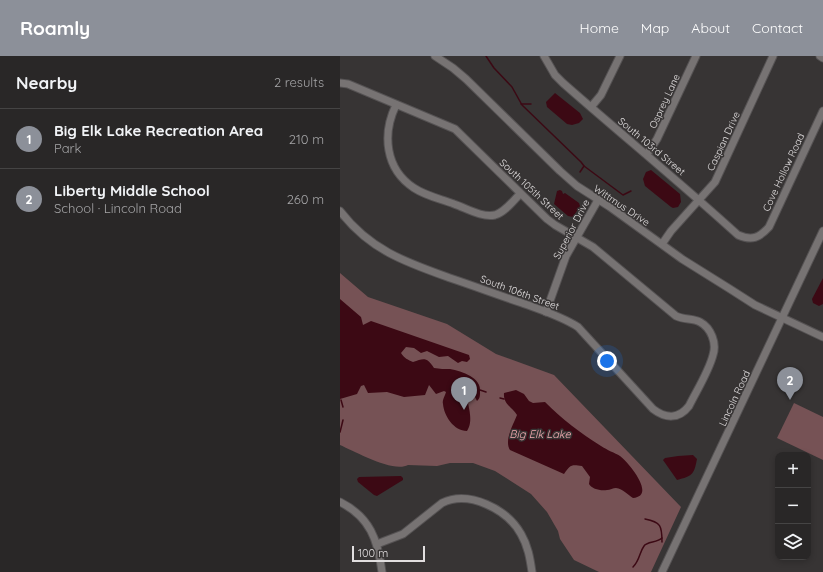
<!DOCTYPE html>
<meta charset="utf-8">
<style>
:root{--surface:#292727;--page:#353333;--text:#f1f3f6;--muted:#a5a5a7;--line:#454444;--accent:#8c9099}
body{margin:0;font-family:Quicksand,sans-serif;background:var(--page);color:var(--text)}
.controls{position:absolute;right:12px;bottom:12px;display:grid;overflow:hidden;border-radius:8px;box-shadow:0 2px 6px #0003}
.controls button{width:36px;height:36px;display:grid;place-items:center;padding:0;border:0;border-bottom:1px solid var(--line);background:var(--surface);color:var(--text);font:20px sans-serif}
.scale{position:absolute;left:12px;bottom:10px;width:73px;box-sizing:border-box;padding-left:4px;border:2px solid #e1dedf;border-top:0;font-size:11px;line-height:14px;white-space:nowrap;color:#e1dedf;-webkit-text-stroke:3px #373434;paint-order:stroke}
.you{position:absolute;left:267px;top:305px;width:14px;height:14px;margin:-10px;border:3px solid #fff;border-radius:50%;background:#1a73e8;box-shadow:0 0 0 6px #1a73e833}
.badge{display:grid;place-items:center;width:26px;height:26px;border-radius:50%;background:var(--accent);color:#fff;font-size:13px;font-weight:700}
.pin{position:absolute;translate:-50% -33px;filter:drop-shadow(0 1px 2px #0008)}
.pin::after{content:'';position:absolute;top:21px;width:14px;height:12px;background:inherit;clip-path:polygon(0 0,100% 0,50% 100%)}
.list{margin:0;padding:0;list-style:none}
h2{display:flex;justify-content:space-between;align-items:center;height:52px;margin:0;padding:0 16px;font-size:17px}
h2 small{font-size:13px;font-weight:400;color:var(--muted)}
.list li{display:grid;grid-template-columns:26px 1fr auto;gap:12px;align-items:center;box-sizing:border-box;height:60px;padding:0 16px;border-top:1px solid var(--line)}
.list b{display:block;font-size:15px;white-space:nowrap}
.list p{margin:0;font-size:13px;white-space:nowrap;color:var(--muted)}
.list em{font-size:13px;font-style:normal;color:var(--muted)}
.icon{flex:none;width:22px;height:22px;fill:none;stroke:currentColor;stroke-width:2;stroke-linecap:round;stroke-linejoin:round}
.map{position:relative;flex:none;width:483px;height:516px;overflow:hidden}
header{display:flex;align-items:center;gap:24px;box-sizing:border-box;height:56px;padding:0 20px;background:var(--accent);color:#fff}
header strong{font-size:19px}
nav{display:flex;gap:22px;margin-inline-start:auto;font-size:14px}
main{display:flex}
aside{flex:1;background:var(--surface)}
.map>svg:first-child{display:block}
.green{fill:#765255}
.water{fill:#3c0914}
.lines{fill:none;stroke-linecap:round;stroke-linejoin:round}
.stream{stroke:#3c0914;stroke-width:1.5}
.minor-casing{stroke:#555253;stroke-width:9}
.minor{stroke:#777373;stroke-width:7}
.labels{text-anchor:middle;stroke-width:3;stroke-linejoin:round;paint-order:stroke}
.street-label{font-size:10px;fill:#e1dedf;stroke:#373434}
.water-label{font-size:11px;font-style:italic;fill:#f4abb1;stroke:#373434}
</style>
<header>
<strong>Roamly</strong>
<nav><a>Home</a><a>Map</a><a>About</a><a>Contact</a></nav>
</header>
<main>
<aside>
<h2>Nearby<small>2 results</small></h2>
<ul class="list">
<li><span class="badge">1</span><div><b>Big Elk Lake Recreation Area</b><p>Park</p></div><em>210 m</em></li>
<li><span class="badge">2</span><div><b>Liberty Middle School</b><p>School · Lincoln Road</p></div><em>260 m</em></li>
</ul>
</aside>
<div class="map">
<svg width="483" height="516" viewBox="0 0 483 516">
<rect width="100%" height="100%" fill="#373434"/>
<g class="green">
<path d="M0,217L28,241L107,268L156,298L214,319L341,451L311,516H259L234,504L220,483L218,475L207,456L191,438L155,415L133,407H110L97,410L68,409C53,417 14,395 0,389Z"/>
<polygon points="454,347 483,361 483,404 437,382"/>
</g>
<g class="water">
<polygon points="215,37 240,57 243,63 239,67 232,69 227,68 207,51 206,46"/>
<polygon points="311,114 340,138 341,146 338,151 333,152 331,151 305,130 303,123 306,116"/>
<polygon points="220,134 222,135 223,138 225,137 239,147 240,150 233,161 228,160 214,148 217,135"/>
<polygon points="483,222 483,248 479,250 473,247 472,243"/>
<path d="M0,243L21,261L23,269L31,265L129,299L130,303L127,306L122,305L118,307L108,300L99,301L87,295L81,297L74,292L66,291L61,297C64,302 68,304 73,306C84,302 87,301 94,312C100,313 104,313 110,313C122,315 142,322 140,336C140,340 140,342 137,345L135,341H131L129,339L127,340C128,351 134,365 127,375C114,375 104,360 103,348C102,344 105,340 106,336L104,335L96,338L89,329L85,339L64,341L47,336L28,337L24,329L21,330L17,338L0,343Z"/>
<path d="M176,334L184,338L189,345L193,347L205,346C222,363 240,377 261,390C267,394 275,397 280,400C288,406 317,440 293,442C288,439 283,433 276,432C273,432 270,434 267,434C260,435 252,433 249,428L250,421L242,410C231,408 230,409 224,418L170,394C164,385 173,369 177,359C172,351 163,348 164,337Z"/>
<path d="M353,399L357,403C354,419 352,420 337,424L323,404L325,402L338,400Z"/>
<polygon points="61,420 63,422 63,424 37,440 34,439 18,426 17,423 19,421"/>
</g>
<g class="lines">
<g class="stream">
<polyline points="146,0 154,12 172,31 182,49 241,106 244,110 240,116"/>
<polyline points="181,48 191,48"/>
<polyline points="244,110 283,139 291,135"/>
<polyline points="140,334 146,336"/>
<polyline points="160,342 164,343"/>
<polyline points="1,344 3,351"/>
<polyline points="0,376 3,364"/>
<path d="M305,463C321,466 322,470 322,486"/>
<path d="M293,511C300,504 299,497 304,490C307,485 317,487 322,482"/>
</g>
<g class="minor-casing">
<g id="minor">
<polyline points="95,0 113,12 126,23 220,115 237,130 270,151 342,203 390,233 415,249 483,281"/>
<path d="M204,0L215,19L223,27C281,78 341,127 398,179C412,185 419,182 429,171L483,55"/>
<polyline points="480,0 483,2"/>
<path d="M0,27L8,28L115,73L207,163L215,169L253,191L336,260C344,264 353,262 360,266C371,272 377,287 373,299C369,315 357,334 349,350C339,363 326,363 313,353L238,271C221,260 201,254 182,247C158,239 134,230 110,222C65,206 30,194 0,155"/>
<path d="M56,49C42,78 45,113 74,132C86,140 101,143 114,148C126,152 142,162 155,159C165,156 173,145 180,138"/>
<polyline points="251,51 261,39 280,0"/>
<polyline points="307,98 317,83 356,0"/>
<polyline points="322,188 331,175 375,126 433,0"/>
<polyline points="206,256 226,200 258,144"/>
<path d="M0,446C30,461 38,484 42,516"/>
<path d="M37,488L63,478L102,447C129,434 167,453 181,478C188,490 190,502 192,516"/>
<polyline points="322,516 483,175"/>
</g>
</g>
<use href="#minor" class="minor"/>
</g>
<g class="labels">
<g class="street-label">
<text transform="translate(324 45) rotate(-65)" y="4">Osprey Lane</text>
<text transform="translate(383 85) rotate(-65)" y="4">Caspian Drive</text>
<text transform="translate(312 90) rotate(40)" y="4">South 103rd Street</text>
<text transform="translate(443 116) rotate(-65)" y="4">Cove Hollow Road</text>
<text transform="translate(192 133) rotate(43)" y="4">South 105th Street</text>
<text transform="translate(282 149) rotate(34)" y="4">Wittmus Drive</text>
<text transform="translate(231 173) rotate(-62)" y="4">Superior Drive</text>
<text transform="translate(180 236) rotate(20)" y="4">South 106th Street</text>
<text transform="translate(394 342) rotate(-65)" y="4">Lincoln Road</text>
</g>
<g class="water-label">
<text x="200" y="382">Big Elk Lake</text>
</g>
</g>
</svg>
<div class="controls">
<button>+</button>
<button>−</button>
<button><svg class="icon" aria-label="layers" viewBox="0 0 24 24"><path d="M12 4l9 5-9 5-9-5zM3 14l9 5 9-5"/></svg></button>
</div>
<div class="scale">100 m</div>
<div class="you"></div>
<div class="pin badge" style="left:124px;top:354px">1</div>
<div class="pin badge" style="left:450px;top:344px">2</div>
</div>
</main>
